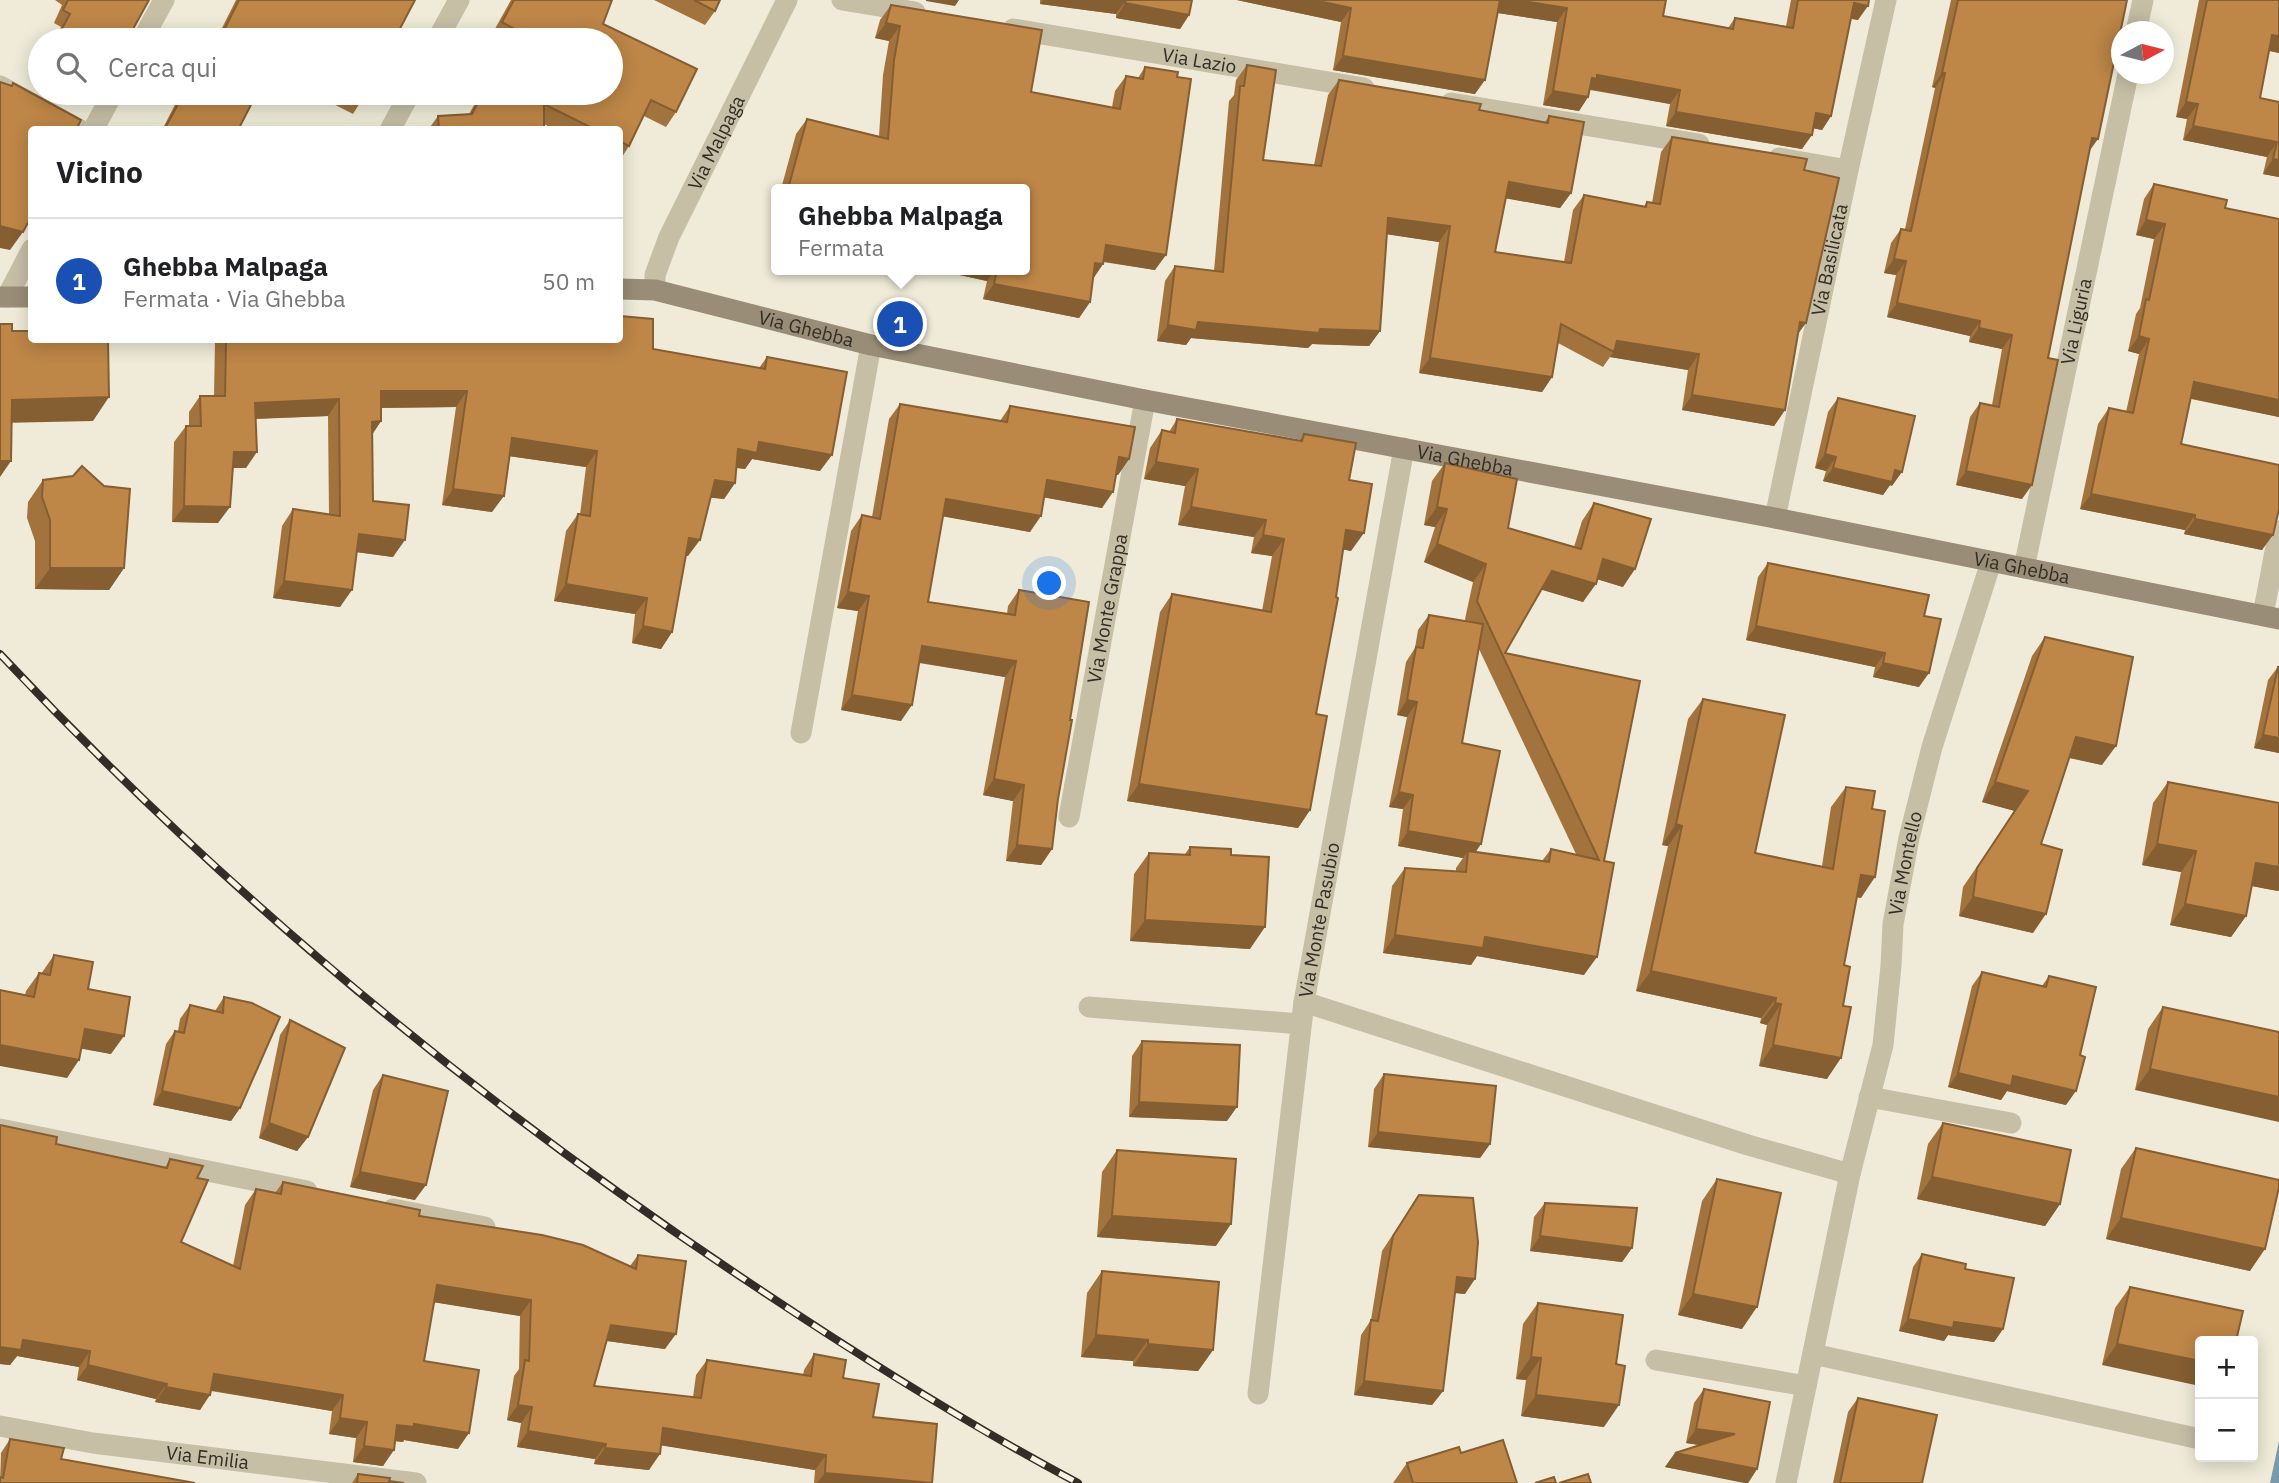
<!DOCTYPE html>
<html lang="it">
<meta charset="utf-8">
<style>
:root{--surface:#fff;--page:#f2f2f2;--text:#202124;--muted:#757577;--line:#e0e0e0;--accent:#7c3aed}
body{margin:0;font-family:"IBM Plex Sans",sans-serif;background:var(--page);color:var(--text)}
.controls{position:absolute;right:21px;bottom:21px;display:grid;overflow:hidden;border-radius:7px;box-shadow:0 4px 18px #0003}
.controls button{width:63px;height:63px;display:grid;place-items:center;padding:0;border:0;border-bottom:2px solid var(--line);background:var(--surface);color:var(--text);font:35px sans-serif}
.compass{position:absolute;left:2111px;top:21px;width:63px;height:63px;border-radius:50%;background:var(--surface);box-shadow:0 4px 18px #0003;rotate:83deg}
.you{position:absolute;left:1050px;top:584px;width:24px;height:24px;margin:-18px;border:5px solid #fff;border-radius:50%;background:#1a73e8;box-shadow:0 0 0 10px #1a73e833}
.badge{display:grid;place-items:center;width:46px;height:46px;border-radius:50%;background:var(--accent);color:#fff;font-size:23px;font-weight:700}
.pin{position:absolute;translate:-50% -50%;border:4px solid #fff;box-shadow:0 2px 7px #0006}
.popup{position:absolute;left:771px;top:184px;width:259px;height:91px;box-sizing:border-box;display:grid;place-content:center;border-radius:7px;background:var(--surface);filter:drop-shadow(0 2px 5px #0005);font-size:23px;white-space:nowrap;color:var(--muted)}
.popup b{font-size:26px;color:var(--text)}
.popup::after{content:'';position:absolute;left:50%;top:100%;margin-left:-14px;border:14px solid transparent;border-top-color:var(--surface)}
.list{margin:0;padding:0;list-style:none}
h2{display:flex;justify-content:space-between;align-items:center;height:91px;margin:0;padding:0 28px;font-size:30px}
h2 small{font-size:23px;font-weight:400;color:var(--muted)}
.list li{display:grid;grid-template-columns:46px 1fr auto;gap:21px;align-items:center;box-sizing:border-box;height:126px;padding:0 28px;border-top:2px solid var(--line)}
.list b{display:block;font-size:26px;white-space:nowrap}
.list p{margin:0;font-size:23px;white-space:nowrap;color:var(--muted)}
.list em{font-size:23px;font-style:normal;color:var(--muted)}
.icon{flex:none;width:38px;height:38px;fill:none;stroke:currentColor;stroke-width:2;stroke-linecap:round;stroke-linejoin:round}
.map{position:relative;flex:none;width:2279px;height:1483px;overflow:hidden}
.search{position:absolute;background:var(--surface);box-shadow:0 4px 18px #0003;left:28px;top:28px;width:595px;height:77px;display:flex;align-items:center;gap:18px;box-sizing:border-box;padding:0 24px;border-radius:38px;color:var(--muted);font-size:26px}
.panel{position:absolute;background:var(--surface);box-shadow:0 4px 18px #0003;left:28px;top:126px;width:595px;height:217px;border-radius:7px}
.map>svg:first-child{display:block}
.water{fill:url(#water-ripples)}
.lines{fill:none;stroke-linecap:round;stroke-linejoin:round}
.street{stroke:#c6bea5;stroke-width:21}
.secondary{stroke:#998d77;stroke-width:21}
.rail-casing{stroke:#322d26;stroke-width:8}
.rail{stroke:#f7f4e4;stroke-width:5;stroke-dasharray:16;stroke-linecap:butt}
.wall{fill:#a3733d;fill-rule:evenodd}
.shaded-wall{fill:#855e32}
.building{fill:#be8647;stroke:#855e32;stroke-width:2}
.labels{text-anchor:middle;stroke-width:6;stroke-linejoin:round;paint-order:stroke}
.street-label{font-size:19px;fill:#322d26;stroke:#f7f4e4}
</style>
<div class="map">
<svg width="2279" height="1483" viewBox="0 0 2279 1483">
<defs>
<pattern id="water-ripples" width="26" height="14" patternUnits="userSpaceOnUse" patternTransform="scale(1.75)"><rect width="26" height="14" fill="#799aaa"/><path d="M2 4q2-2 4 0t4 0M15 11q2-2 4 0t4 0" fill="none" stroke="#647e8a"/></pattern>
</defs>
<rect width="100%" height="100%" fill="#efebd8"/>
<polygon class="water" points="2279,1441 2279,1483 2270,1483"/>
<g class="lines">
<g class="street">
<polyline points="842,0 915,12"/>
<path id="s1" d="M1013,29L1364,88"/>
<polyline points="2136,32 2143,0"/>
<polyline points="142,40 164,0"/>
<polyline points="437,40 459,0"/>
<polyline points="0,86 80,130"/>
<polyline points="1451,103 1699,144"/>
<polyline points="93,130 113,93"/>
<polyline points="390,130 410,93"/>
<polyline points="1779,158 1848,170"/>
<path id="s2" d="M655,290V275L669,237L787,0"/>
<polyline points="7,297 32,249"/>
<path id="s3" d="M1775,518L1848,170L1886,0"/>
<path id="s4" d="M2024,568L2128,74"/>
<polyline points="2263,615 2279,531"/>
<polyline points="801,733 871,345"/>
<path id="s5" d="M1069,817L1145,400"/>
<polyline points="1304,1002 1748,1145 1850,1174"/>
<polyline points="1089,1007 1301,1024"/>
<polyline points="1869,1097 2011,1123"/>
<polyline points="0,1129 307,1191"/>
<polyline points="393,1209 485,1227"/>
<polyline points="1813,1354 2200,1439"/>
<polyline points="1656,1360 1806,1386"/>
<path id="s6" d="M1258,1394L1304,1002L1404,448"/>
<path id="s7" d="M0,1426L93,1443L416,1483"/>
<path id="s8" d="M1786,1483L1850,1174L1883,1045L1891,966L1893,924L1909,838L1932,747L1991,562"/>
</g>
<g class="secondary">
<path id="s9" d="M620,289L655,290L871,345L1145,400L1775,518L2279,619"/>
<polyline points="0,297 32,297"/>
</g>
<g class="rail-casing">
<path id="rail" d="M0,654C223,892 479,1103 750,1283C856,1354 965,1423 1078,1483"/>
</g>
<use href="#rail" class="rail"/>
</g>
<g class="wall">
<polygon points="55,0 149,0 127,40 54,40 61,27 54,23 62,5"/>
<polygon points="236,0 415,0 394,40 216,40"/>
<polygon points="511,0 612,0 603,24 676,112 666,127 644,116 629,146 620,160 620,130 555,130 544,124 544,130 428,130 438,116 469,114 481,93 611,93 611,40 499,40 491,36"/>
<polygon points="654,0 720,0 715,11 705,25"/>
<polygon points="1040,0 1192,0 1189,15 1180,29 1116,18 1116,14 1040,4"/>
<polygon points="1237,0 1666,0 1663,16 1728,28 1735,18 1786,26 1791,0 1869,0 1858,20 1851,19 1831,116 1822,130 1813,128 1802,149 1666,126 1670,104 1590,90 1588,97 1579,111 1543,105 1557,22 1498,13 1475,94 1333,70 1341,22"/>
<polygon points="1951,0 2127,0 2090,149 2048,358 2022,499 1956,485 1970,417 1980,403 1992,405 2002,349 1969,342 1970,336 1887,317 1896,275 1884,273 1891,243 1901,229 1905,229 1935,88 1932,87"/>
<polygon points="2199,0 2279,0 2279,53 2269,51 2260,98 2279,102 2279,177 2263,174 2267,157 2183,140 2187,119 2176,117"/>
<polygon points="891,5 1031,92 1112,107 1115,91 1126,76 1138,78 1145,67 1155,270 1103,262 1103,264 1093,279 1090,302 1079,318 983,299 987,281 937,270 1024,270 1024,189 781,189 796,134 807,119 879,136 883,75 889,41 875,38 880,20"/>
<polygon points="1247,65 1263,160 1314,165 1328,95 1339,80 1479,110 1545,122 1549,116 1571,193 1560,208 1506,198 1495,252 1564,262 1573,210 1584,195 1644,206 1647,202 1652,203 1661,152 1672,137 1804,170 1798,333 1785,410 1774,426 1682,410 1688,370 1610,357 1603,367 1558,343 1552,377 1542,392 1419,373 1439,242 1387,234 1380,331 1369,346 1312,344 1308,348 1191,338 1186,345 1157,341 1165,281 1175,266 1214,271 1229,101 1234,95 1236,80"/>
<polygon points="181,93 257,93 238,130 162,130"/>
<polygon points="312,93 366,93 353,114"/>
<polygon points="2154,184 2225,208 2279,219 2279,417 2191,399 2181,444 2277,519 2262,550 2184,534 2185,530 2080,509 2098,424 2109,408 2126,412 2139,354 2128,351 2136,314 2140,308 2154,239 2136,235 2144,199"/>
<polygon points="776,210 776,232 774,216"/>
<polygon points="215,340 620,340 653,349 759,368 767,357 820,471 752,459 745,469 736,468 735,483 724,499 710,497 688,556 686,556 672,632 661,649 632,643 635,614 554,601 566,531 578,514 580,515 586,467 509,456 492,512 442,505 456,407 381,408 381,421 372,434 373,501 393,557 357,552 340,607 273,598 282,526 293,509 329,514 328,416 256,419 246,468 233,468 218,523 172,522 174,442 186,426 189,426 189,412 200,396 214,396"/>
<polygon points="1838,398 1892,486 1890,485 1883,495 1823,481 1826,471 1815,468 1828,412"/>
<polygon points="900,404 1000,421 1010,406 1129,459 1118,475 1116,474 1102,508 1044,497 1030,532 943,516 928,602 1007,614 1008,606 1019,590 1070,720 1058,799 1052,849 1041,865 1006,861 1013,801 983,795 1005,677 919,663 901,721 841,710 858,611 837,608 851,531 862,515 872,517 889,419"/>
<polygon points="1177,419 1299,441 1304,434 1349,480 1351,551 1343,549 1316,714 1310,810 1298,828 1127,801 1160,612 1172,594 1262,611 1272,556 1251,553 1254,537 1178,525 1185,486 1144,479 1150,448 1162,430 1169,432"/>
<path d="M1445,463L1508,528L1574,547L1582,521L1594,503L1623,587L1597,579L1583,602L1541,589L1505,653L1604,861L1584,975L1477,956L1471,965L1383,953L1392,886L1405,868L1456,871V868L1463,858L1398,846L1403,809L1389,807L1407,717L1397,715L1406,662L1415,648L1418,630L1429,615L1466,621L1465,619L1473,582L1424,562L1435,527L1424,525L1432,481ZM1479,649L1576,854L1551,849L1542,861L1476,852L1462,743Z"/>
<polygon points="43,480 124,568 109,590 35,589 35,541 27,518 28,502"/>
<polygon points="1768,563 1924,616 1919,687 1873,677 1875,667 1746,640 1758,577"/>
<polygon points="2045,637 2102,765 2069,758 2041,844 2033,933 1959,916 1963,887 2015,811 1982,802 2032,656"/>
<polygon points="2278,667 2279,753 2254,748 2268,680"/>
<polygon points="1703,699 1755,853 1822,866 1831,807 1846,787 1872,809 1861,898 1857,897 1844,965 1827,1079 1759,1066 1767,1025 1760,1023 1761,1018 1636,991 1668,846 1662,845 1688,719"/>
<polygon points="2168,782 2279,803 2279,890 2278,891 2252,886 2246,916 2231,937 2170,925 2181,872 2142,865 2153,803"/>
<polygon points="1190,847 1231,855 1250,949 1130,941 1134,874 1149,853 1185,854"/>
<polygon points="54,955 88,989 111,1054 81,1048 67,1078 25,995 26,991 39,973 41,974"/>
<polygon points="1982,972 2042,986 2049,976 2066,1105 2007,1091 2001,1100 1948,1087 1972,986"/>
<polygon points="224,997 240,1108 231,1121 153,1105 166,1044 175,1031 178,1031 180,1019 190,1005 215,1011"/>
<polygon points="2163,1007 2279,1032 2135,1090 2148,1029"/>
<polygon points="290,1020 308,1137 297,1151 259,1138 280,1035"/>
<polygon points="1142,1041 1227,1121 1129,1117 1132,1056"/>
<polygon points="1384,1074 1490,1144 1480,1158 1368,1147 1374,1089"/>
<polygon points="383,1075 415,1200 350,1187 373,1090"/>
<polygon points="1943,1123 2060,1204 2045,1226 1917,1199 1928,1144"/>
<polygon points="0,1125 56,1144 165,1168 170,1159 197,1178 181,1242 233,1266 245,1205 256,1189 275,1193 283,1182 630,1266 638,1255 665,1349 607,1341 594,1386 693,1397 696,1375 707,1360 803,1375 804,1370 814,1354 843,1378 873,1417 932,1483 814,1483 815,1470 661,1445 649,1470 594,1464 595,1459 517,1447 521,1423 507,1420 514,1376 519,1369 520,1316 434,1302 424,1361 458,1449 404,1440 403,1442 395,1441 383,1466 353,1462 356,1438 329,1434 332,1411 211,1391 200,1410 155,1402 156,1399 77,1380 79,1367 17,1356 10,1365 0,1364"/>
<polygon points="2136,1148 2250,1271 2106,1239 2121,1169"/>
<polygon points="1117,1150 1216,1246 1097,1237 1102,1172"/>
<polygon points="1717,1179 1742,1329 1678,1315 1702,1201"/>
<polygon points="1419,1195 1465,1294 1455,1293 1443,1391 1432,1405 1354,1395 1361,1335 1371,1320 1382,1251"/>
<polygon points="1545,1203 1632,1248 1622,1262 1530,1251 1534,1217"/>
<polygon points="1922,1254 1965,1269 2003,1329 1994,1342 1948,1335 1944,1341 1899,1331 1913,1267"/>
<polygon points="1102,1271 1213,1350 1198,1371 1133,1366 1133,1361 1081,1357 1087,1293"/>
<polygon points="2130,1287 2243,1311 2102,1365 2115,1308"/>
<polygon points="1538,1303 1604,1427 1521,1416 1526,1380 1516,1379 1523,1324"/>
<polygon points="1704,1389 1757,1469 1748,1483 1665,1467 1675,1453 1699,1445 1686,1443 1694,1403"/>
<polygon points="1858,1398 1922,1483 1833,1483 1848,1412"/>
<polygon points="10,1439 61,1459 0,1483 1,1453"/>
<polygon points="1461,1453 1517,1483 1393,1483 1407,1463"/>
<polygon points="358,1474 389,1481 404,1483 352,1483"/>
</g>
<g class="shaded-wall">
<polygon points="926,0 959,0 955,6 926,1"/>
<polygon points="1043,0 1126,0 1116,14 1040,4"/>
<polygon points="1237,0 1314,0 1351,8 1341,22"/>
<polygon points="1499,0 1516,0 1567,8 1557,22 1491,12"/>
<polygon points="1125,3 1189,15 1180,29 1116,18"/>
<polygon points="1854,3 1868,6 1858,20 1844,17"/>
<polygon points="886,23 900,26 889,41 875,38"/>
<polygon points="2272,35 2279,36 2279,53 2262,49"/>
<polygon points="1343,56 1485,80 1475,94 1333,70"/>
<polygon points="1942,73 1945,73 1935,88 1932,87"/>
<polygon points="1597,75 1680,90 1670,104 1589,89 1592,78"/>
<polygon points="1553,91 1588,97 1579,111 1543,105"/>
<polygon points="2186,102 2198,104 2187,119 2176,117"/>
<polygon points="1676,112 1812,135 1802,149 1666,126"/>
<polygon points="1816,113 1831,116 1822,130 1807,127"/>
<polygon points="2193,126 2277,142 2267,157 2183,140"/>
<polygon points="2092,138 2098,139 2088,153"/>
<polygon points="2273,159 2279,160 2279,177 2263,174"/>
<polygon points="1509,182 1571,193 1560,208 1498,197"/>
<polygon points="1388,218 1450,226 1439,242 1378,233"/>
<polygon points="2146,220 2165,224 2154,239 2136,235"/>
<polygon points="0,226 23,232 10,250 0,248"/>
<polygon points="1106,245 1166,255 1155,270 1095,260"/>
<polygon points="1894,259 1906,261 1896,275 1884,273"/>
<polygon points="1095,263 1103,264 1092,280"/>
<polygon points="937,270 995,270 987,281"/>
<polygon points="994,284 1090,302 1079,318 983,299"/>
<polygon points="1897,303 1980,321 1970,336 1887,317"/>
<polygon points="1198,322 1320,329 1380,331 1369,346 1312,344 1308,348 1191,338 1186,345 1157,341 1168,325"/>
<polygon points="1800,322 1806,323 1795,338"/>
<polygon points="1979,328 2012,335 2002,349 1969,342"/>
<polygon points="2139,336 2149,339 2139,354 2128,351"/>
<polygon points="1617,341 1699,354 1688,370 1610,357 1614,352"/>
<polygon points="1430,358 1552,377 1542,392 1419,373"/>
<polygon points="2194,382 2279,400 2279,417 2184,397"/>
<polygon points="381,391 467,391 456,407 369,408"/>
<polygon points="1692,395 1785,410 1774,426 1682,410"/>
<polygon points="109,397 93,421 0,423 12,400"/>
<polygon points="339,399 328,416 244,419 255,403"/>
<polygon points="381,421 370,438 372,422"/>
<polygon points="512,438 597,451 586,467 500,455"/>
<polygon points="759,442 832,455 820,471 752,459 745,469 726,466 738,449"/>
<polygon points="234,452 257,452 246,468 222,468"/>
<polygon points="1825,454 1836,457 1826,471 1815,468"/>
<polygon points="1119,457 1129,459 1118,475 1108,473"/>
<polygon points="0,461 11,461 0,477"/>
<polygon points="1156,462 1198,469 1185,486 1144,479"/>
<polygon points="1833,468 1895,470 1902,472 1892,486 1890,485 1883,495 1823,481"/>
<polygon points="1966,471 2032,485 2022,499 1956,485"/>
<polygon points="715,480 735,483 724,499 703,497"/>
<polygon points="1047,480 1113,492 1102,508 1036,496"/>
<polygon points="453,489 504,496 492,512 442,505"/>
<polygon points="2091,494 2195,515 2185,530 2080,509"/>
<polygon points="946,499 1041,516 1030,532 935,515"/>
<polygon points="184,506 230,507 218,523 172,522"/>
<polygon points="1191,507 1266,520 1254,537 1178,525"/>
<polygon points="1437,507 1447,509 1435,527 1424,525"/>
<polygon points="2195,519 2273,535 2262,550 2184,534"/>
<polygon points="1346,530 1364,533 1351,551 1334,548"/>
<polygon points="359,534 405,540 393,557 348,551"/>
<polygon points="1263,535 1284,539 1272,556 1251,553"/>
<polygon points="689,538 700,540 688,556 678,555"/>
<polygon points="1437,544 1486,564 1473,582 1424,562"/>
<polygon points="1603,559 1635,569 1623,587 1590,577"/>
<polygon points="50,568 124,568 109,590 35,589"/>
<polygon points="1552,571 1596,584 1583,602 1539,589"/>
<polygon points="284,581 352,590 340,607 273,598"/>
<polygon points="566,584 647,598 635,614 554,601"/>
<polygon points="848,592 869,596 858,611 837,608"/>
<polygon points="643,626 672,632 661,649 632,643"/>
<polygon points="1756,626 1885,653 1875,667 1746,640"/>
<polygon points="922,646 1016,661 1005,677 911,661"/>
<polygon points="1883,663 1929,673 1919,687 1873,677"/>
<polygon points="852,695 912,705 901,721 841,710"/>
<polygon points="1407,700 1417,702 1407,717 1397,715"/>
<polygon points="2263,735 2279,738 2279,753 2254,748"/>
<polygon points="2076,737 2116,746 2102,765 2062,756"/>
<polygon points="994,779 1024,785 1013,801 983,795"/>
<polygon points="1995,782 2028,791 2015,811 1982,802"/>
<polygon points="1139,784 1310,810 1298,828 1127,801"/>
<polygon points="1399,792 1413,795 1403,809 1389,807"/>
<polygon points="1676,824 1682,826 1668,846 1662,845"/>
<polygon points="1408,831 1481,844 1471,859 1468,851 1463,858 1398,846"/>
<polygon points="2157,844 2196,851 2181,872 2142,865"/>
<polygon points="1017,845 1052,849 1041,865 1006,861"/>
<polygon points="2256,863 2279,867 2279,890 2278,891 2241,884"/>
<polygon points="1861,875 1875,877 1861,898 1847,895"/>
<polygon points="1973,897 2046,914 2033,933 1959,916"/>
<polygon points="2185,904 2246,916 2231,937 2170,925"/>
<polygon points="1145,920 1265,927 1250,949 1130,941"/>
<polygon points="1395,935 1485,937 1597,957 1584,975 1477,956 1471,965 1383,953"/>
<polygon points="1651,971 1776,998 1761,1018 1636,991"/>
<polygon points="1775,1003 1781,1004 1767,1025 1760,1023"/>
<polygon points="85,1029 124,1036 111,1054 72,1047"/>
<polygon points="0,1045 79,1060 67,1078 0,1066"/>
<polygon points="1773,1045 1841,1058 1827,1079 1759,1066"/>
<polygon points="2150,1069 2279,1097 2279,1122 2135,1090"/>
<polygon points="1958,1073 2013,1076 2076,1091 2066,1105 2007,1091 2001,1100 1948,1087"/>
<polygon points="162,1091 240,1108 231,1121 153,1105"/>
<polygon points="1139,1102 1237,1107 1227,1121 1129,1117"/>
<polygon points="269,1123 308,1137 297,1151 259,1138"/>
<polygon points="1378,1132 1490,1144 1480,1158 1368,1147"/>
<polygon points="360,1172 426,1185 415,1200 350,1187"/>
<polygon points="1932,1177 2060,1204 2045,1226 1917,1199"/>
<polygon points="1112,1216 1231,1224 1216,1246 1097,1237"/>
<polygon points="2121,1218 2265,1249 2250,1271 2106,1239"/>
<polygon points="1540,1236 1632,1248 1622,1262 1530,1251"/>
<polygon points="1457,1277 1475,1279 1465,1294 1446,1292"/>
<polygon points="437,1285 531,1300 520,1316 426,1301"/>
<polygon points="1693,1294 1757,1307 1742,1329 1678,1315"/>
<polygon points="1908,1319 1954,1322 2003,1329 1994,1342 1948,1335 1944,1341 1899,1331"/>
<polygon points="611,1325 676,1334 665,1349 600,1340"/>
<polygon points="1096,1335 1148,1340 1133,1361 1081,1357"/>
<polygon points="23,1340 90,1351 79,1367 17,1356 10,1365 0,1364 0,1347"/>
<polygon points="1148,1344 1213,1350 1198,1371 1133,1366"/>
<polygon points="2117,1344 2200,1361 2200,1386 2102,1365"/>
<polygon points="1531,1357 1541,1358 1526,1380 1516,1379"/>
<polygon points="88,1365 167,1384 156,1399 77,1380"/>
<polygon points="214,1374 343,1395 332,1411 203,1389"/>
<polygon points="1364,1381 1443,1391 1432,1405 1354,1395"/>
<polygon points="166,1387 210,1395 200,1410 155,1402"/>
<polygon points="1536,1395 1619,1405 1604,1427 1521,1416"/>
<polygon points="518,1405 532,1407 521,1423 507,1420"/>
<polygon points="340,1418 367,1422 356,1438 329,1434"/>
<polygon points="414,1424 469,1433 458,1449 404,1440 403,1442 386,1440 397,1425"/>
<polygon points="663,1428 826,1455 815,1470 652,1444"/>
<polygon points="1696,1429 1735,1434 1725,1449 1686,1443"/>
<polygon points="528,1431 606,1444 595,1459 517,1447"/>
<polygon points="364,1446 394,1450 383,1466 353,1462"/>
<polygon points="605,1448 660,1454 649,1470 594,1464"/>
<polygon points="1675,1453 1757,1469 1748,1483 1744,1483 1665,1467"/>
<polygon points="825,1473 932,1483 817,1483"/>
</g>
<g class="building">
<polygon points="68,0 149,0 127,40 78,40 60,32 70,14 63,10"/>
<polygon points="239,0 415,0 394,40 219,40"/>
<polygon points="514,0 612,0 603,24 697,69 676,112 651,100 629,146 620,141 620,130 596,130 544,104 544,130 439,130 438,116 472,114 483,93 611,93 611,40 511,40 516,30 502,22"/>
<polygon points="694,0 720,0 715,11"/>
<polygon points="1126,0 1192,0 1189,15 1125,3"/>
<polygon points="1314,0 1500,0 1485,80 1343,56 1351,8"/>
<polygon points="1516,0 1666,0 1663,16 1733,29 1735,18 1793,28 1798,0 1869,0 1868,6 1854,3 1831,116 1816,113 1812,135 1676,112 1680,90 1597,75 1597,79 1592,78 1588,97 1553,91 1567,8"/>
<polygon points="1958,0 2127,0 2098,139 2092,138 2048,358 2058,360 2032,485 1966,471 1980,403 1999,407 2012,335 1979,328 1980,321 1897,303 1906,261 1894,259 1901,229 1911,231 1945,73 1942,73"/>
<polygon points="2207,0 2279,0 2279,36 2272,35 2260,98 2279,102 2279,160 2273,159 2277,142 2193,126 2198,104 2186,102"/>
<polygon points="891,5 1042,30 1031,92 1120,109 1126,76 1143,79 1145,67 1178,72 1177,77 1191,79 1166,255 1106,245 1103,264 1095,263 1090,302 994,284 997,270 1024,270 1024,189 788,189 807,119 888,139 894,60 900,26 886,23"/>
<polygon points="1247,65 1276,70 1263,160 1321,166 1339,80 1481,104 1479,110 1548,123 1549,116 1584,122 1571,193 1509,182 1495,252 1571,263 1584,195 1646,207 1647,202 1660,204 1672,137 1807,159 1804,170 1839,178 1806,323 1800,322 1785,410 1692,395 1699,354 1617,341 1614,352 1561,324 1552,377 1430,358 1450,226 1388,218 1380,331 1320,329 1319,333 1198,322 1196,330 1168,325 1175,266 1223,272 1240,86 1244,86"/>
<polygon points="0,82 12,86 13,83 81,120 76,130 32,130 32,215 23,232 0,226"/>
<polygon points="184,93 257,93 238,130 164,130"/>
<polygon points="352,93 366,93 363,99"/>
<polygon points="2154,184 2227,200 2225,208 2279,219 2279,400 2194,382 2181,444 2279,465 2279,509 2273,535 2195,519 2195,515 2091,494 2109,408 2133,413 2149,339 2139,336 2146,299 2149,300 2165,224 2146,220"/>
<polygon points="620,316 653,319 653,349 765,369 767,357 847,372 832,455 759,442 757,453 738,449 735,483 715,480 700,540 689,538 672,632 643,626 647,598 566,584 578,514 590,516 597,451 512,438 504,496 453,489 467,391 381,391 381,421 372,422 373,501 409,505 405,540 359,534 352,590 284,581 293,509 340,516 339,399 255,403 257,452 234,452 230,507 184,506 186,426 201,426 200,396 225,396 226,340 620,340"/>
<polygon points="0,324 12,324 12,331 32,331 32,340 108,340 109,397 12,400 11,461 0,461"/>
<polygon points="1838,398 1915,416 1902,472 1895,470 1892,482 1833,468 1836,457 1825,454"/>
<polygon points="900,404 1007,422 1010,406 1135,427 1129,459 1119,457 1113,492 1047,480 1041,516 946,499 928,602 1015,615 1019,590 1089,602 1070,720 1072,720 1058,799 1052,849 1017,845 1024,785 994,779 1016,661 922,646 912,705 852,695 869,596 848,592 862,515 880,519"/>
<polygon points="1177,419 1302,441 1304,434 1356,443 1349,480 1372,484 1364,533 1346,530 1336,597 1338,598 1316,714 1327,716 1310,810 1139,784 1172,594 1271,612 1284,539 1263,535 1266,520 1191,507 1198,469 1156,462 1162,430 1175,433"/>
<polygon points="1445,463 1517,479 1508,528 1581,549 1594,503 1651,519 1635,569 1603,559 1596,584 1552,571 1505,653 1640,681 1604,861 1614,863 1597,957 1485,937 1483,948 1395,935 1405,868 1466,872 1468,851 1549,862 1551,849 1599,860 1477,601 1486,564 1437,544 1447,509 1437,507"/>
<polygon points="82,466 104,486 130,489 124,568 50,568 50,520 42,497 43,480 73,476"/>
<polygon points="1768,563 1929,595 1924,616 1941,619 1929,673 1883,663 1885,653 1756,626"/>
<polygon points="1429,615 1483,624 1462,743 1500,751 1481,844 1408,831 1413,795 1399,792 1417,702 1407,700 1416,647 1423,648"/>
<polygon points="2045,637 2133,657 2116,746 2076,737 2041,844 2062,850 2046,914 1973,897 1977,868 2028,791 1995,782"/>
<polygon points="2278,667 2279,667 2279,738 2263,735"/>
<polygon points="1703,699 1785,715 1755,853 1833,869 1846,787 1875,791 1872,809 1885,811 1875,877 1861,875 1844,965 1850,967 1843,1006 1851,1007 1841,1058 1773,1045 1781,1004 1775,1003 1776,998 1651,971 1682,826 1676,824"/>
<polygon points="2168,782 2279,803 2279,867 2256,863 2246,916 2185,904 2196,851 2157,844"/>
<polygon points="1190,847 1231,849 1231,855 1269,857 1265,927 1145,920 1149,853 1190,855"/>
<polygon points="54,955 93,962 88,989 130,997 124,1036 85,1029 79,1060 0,1045 0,990 34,997 39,973 50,975"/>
<polygon points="1982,972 2046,987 2049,976 2096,987 2080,1055 2085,1057 2076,1091 2013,1076 2011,1086 1958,1073"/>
<polygon points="224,997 252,1003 280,1017 240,1108 162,1091 175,1031 184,1033 190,1005 223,1013"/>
<polygon points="2163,1007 2279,1032 2279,1097 2150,1069"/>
<polygon points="290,1020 345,1048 308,1137 269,1123"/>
<polygon points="1142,1041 1240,1045 1237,1107 1139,1102"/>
<polygon points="1384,1074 1496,1086 1490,1144 1378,1132"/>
<polygon points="383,1075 448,1091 426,1185 360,1172"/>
<polygon points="1943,1123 2071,1150 2060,1204 1932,1177"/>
<polygon points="0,1125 57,1137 56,1144 167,1168 170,1159 203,1166 197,1178 208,1180 181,1242 240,1269 256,1189 281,1194 283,1182 420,1210 419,1216 542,1235 583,1245 636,1269 638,1255 686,1261 676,1334 611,1325 594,1386 701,1398 707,1360 811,1376 814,1354 846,1360 843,1378 879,1384 873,1417 937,1424 932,1483 825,1473 826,1455 663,1428 660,1454 605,1448 606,1444 528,1431 532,1407 518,1405 525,1360 529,1361 531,1300 437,1285 424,1361 479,1370 469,1433 414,1424 414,1427 397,1425 394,1450 364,1446 367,1422 340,1418 343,1395 214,1374 210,1395 166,1387 167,1384 88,1365 90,1351 23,1340 21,1350 0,1347"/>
<polygon points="2136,1148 2279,1180 2279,1187 2265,1249 2121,1218"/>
<polygon points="1117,1150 1236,1159 1231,1224 1112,1216"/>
<polygon points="1717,1179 1781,1193 1757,1307 1693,1294"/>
<polygon points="1419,1195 1473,1198 1478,1242 1475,1279 1457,1277 1443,1391 1364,1381 1371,1320 1378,1321 1393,1236"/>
<polygon points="1545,1203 1637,1208 1632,1248 1540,1236"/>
<polygon points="1922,1254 1966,1264 1965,1269 2014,1278 2003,1329 1954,1322 1953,1328 1908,1319"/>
<polygon points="1102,1271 1219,1282 1213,1350 1148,1344 1148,1340 1096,1335"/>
<polygon points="2130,1287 2243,1311 2236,1341 2200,1341 2200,1361 2117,1344"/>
<polygon points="1538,1303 1623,1315 1616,1364 1625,1366 1619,1405 1536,1395 1541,1358 1531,1357"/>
<polygon points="1704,1389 1770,1402 1757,1469 1675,1453 1735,1434 1696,1429"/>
<polygon points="1858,1398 1937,1415 1922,1483 1840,1483"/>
<polygon points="10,1439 64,1448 61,1459 195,1483 0,1483 0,1477 3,1478"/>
<polygon points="1503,1440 1517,1483 1413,1483 1407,1463 1459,1447 1461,1453"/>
<polygon points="358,1474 390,1478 389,1481 404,1483 357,1483"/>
<polygon points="1588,1474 1591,1483 1559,1483"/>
<polygon points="1554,1477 1556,1483 1535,1483"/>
</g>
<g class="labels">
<g class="street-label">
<text dy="7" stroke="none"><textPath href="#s1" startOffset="189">Via Lazio</textPath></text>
<text dy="7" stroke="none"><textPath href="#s2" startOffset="161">Via Malpaga</textPath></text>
<text dy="7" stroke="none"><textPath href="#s3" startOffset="264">Via Basilicata</textPath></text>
<text dy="7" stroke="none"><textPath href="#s4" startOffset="252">Via Liguria</textPath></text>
<text dy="7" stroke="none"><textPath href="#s9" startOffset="191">Via Ghebba</textPath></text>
<text dy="7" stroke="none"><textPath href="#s9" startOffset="863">Via Ghebba</textPath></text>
<text dy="7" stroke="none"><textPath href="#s9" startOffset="1430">Via Ghebba</textPath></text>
<text dy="7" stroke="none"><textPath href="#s5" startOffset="212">Via Monte Grappa</textPath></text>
<text dy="7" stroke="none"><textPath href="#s8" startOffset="632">Via Montello</textPath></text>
<text dy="7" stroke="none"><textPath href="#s6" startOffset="478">Via Monte Pasubio</textPath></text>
<text dy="7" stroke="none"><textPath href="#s7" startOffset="210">Via Emilia</textPath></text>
</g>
</g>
</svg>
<div class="controls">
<button>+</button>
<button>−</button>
</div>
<svg class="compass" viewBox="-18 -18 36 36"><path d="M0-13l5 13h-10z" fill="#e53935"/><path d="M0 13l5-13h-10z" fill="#757577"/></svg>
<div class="you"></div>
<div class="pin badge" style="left:900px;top:324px;background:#1a4fb4">1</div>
<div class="popup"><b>Ghebba Malpaga</b>Fermata</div>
<div class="search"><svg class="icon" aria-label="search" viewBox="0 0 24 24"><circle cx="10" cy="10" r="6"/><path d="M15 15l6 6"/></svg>Cerca qui</div>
<section class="panel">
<h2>Vicino<small></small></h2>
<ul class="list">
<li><span class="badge" style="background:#1a4fb4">1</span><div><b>Ghebba Malpaga</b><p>Fermata · Via Ghebba</p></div><em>50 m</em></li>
</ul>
</section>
</div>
